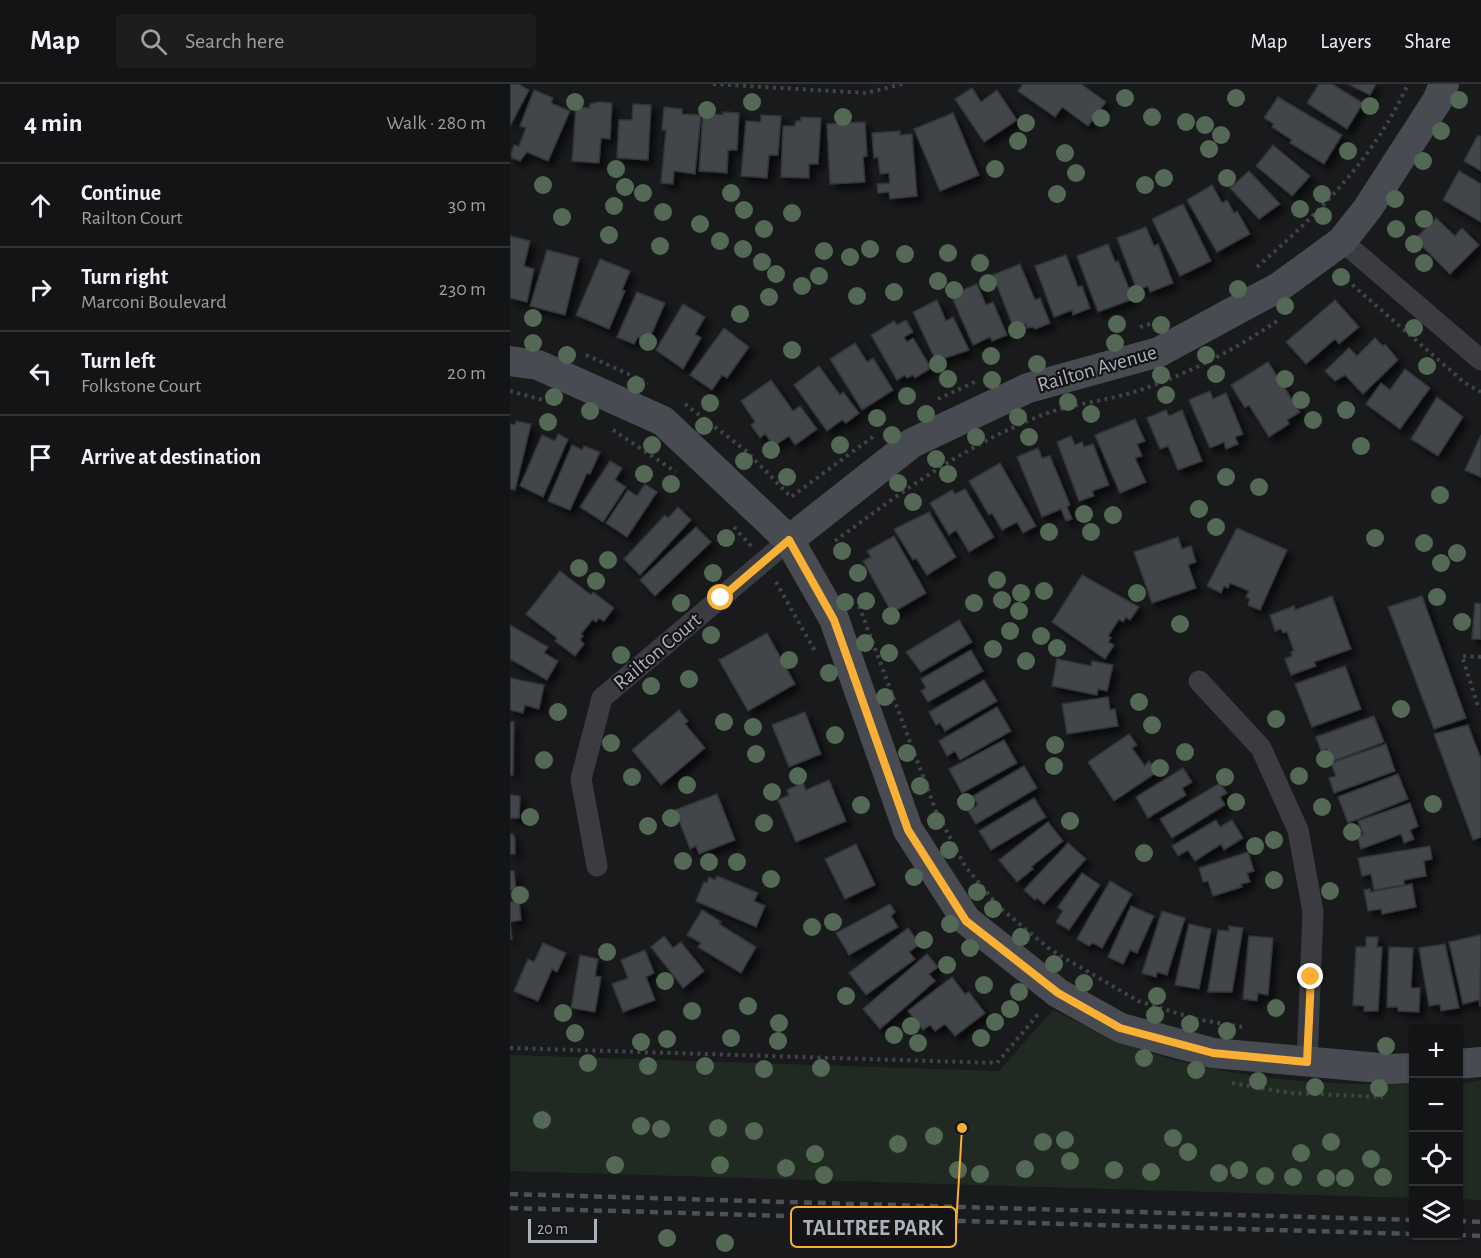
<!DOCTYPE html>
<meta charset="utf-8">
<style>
:root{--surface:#131415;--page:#1c1d1e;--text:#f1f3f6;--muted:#9d9ea0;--line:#323334}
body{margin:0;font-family:"Alegreya Sans",sans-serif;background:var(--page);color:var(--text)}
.controls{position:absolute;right:18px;bottom:18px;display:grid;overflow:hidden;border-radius:6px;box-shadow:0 2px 4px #0004}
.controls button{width:54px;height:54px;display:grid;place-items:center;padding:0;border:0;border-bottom:2px solid var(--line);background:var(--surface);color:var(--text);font:30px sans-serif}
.scale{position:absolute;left:18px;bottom:15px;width:69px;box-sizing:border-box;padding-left:6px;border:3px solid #acb1bc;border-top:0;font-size:16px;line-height:21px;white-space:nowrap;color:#acb1bc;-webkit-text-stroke:4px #141417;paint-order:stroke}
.stop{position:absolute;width:18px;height:18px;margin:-14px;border:4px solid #f9b034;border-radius:50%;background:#fff}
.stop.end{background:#f9b034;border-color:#fff;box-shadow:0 2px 6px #0008}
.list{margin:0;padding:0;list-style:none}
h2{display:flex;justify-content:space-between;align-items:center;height:78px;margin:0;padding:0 24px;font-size:26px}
h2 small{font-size:20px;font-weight:400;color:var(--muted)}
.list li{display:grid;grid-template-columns:39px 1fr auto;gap:18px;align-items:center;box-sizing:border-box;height:84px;padding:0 24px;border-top:2px solid var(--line)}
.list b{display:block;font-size:22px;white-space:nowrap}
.list p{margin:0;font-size:20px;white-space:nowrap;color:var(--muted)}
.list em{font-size:20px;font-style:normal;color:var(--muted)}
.icon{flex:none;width:33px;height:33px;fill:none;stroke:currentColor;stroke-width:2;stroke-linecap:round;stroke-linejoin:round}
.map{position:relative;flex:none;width:971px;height:1174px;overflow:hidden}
header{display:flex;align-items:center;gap:36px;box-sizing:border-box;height:84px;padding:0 30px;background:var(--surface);border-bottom:2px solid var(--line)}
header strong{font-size:28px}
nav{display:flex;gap:33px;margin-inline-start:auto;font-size:21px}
.search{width:420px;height:54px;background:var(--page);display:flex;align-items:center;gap:15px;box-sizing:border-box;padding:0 21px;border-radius:6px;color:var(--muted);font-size:22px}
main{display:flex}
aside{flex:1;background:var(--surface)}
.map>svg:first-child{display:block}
.green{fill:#212a22}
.building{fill:#434549;stroke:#333438;stroke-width:1.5;filter:url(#shadow)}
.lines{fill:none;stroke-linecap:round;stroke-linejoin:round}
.path{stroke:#404348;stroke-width:4;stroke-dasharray:3 4.5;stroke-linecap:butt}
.street{stroke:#3a3c41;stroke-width:21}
.secondary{stroke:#484b51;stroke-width:30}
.rail{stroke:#4d5056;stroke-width:4.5;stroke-dasharray:8 6;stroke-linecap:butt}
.tree{fill:#536855}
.route{stroke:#f9b034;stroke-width:8}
.labels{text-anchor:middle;stroke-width:4.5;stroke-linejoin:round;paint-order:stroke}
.street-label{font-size:21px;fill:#acb1bc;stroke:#141417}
.leader{fill:none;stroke:#f9b034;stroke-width:2}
.callout-dot{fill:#f9b034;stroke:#141417;stroke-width:2}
.callout{fill:#141417;stroke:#f9b034;stroke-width:2}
.callout-label{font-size:22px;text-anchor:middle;font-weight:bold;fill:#acb1bc}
</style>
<header>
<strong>Map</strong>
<div class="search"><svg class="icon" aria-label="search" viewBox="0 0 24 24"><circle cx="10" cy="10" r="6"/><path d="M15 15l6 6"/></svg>Search here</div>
<nav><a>Map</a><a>Layers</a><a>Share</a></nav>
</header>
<main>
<aside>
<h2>4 min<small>Walk · 280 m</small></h2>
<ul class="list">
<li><svg class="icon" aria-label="ahead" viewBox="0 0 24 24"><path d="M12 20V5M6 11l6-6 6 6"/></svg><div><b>Continue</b><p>Railton Court</p></div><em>30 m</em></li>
<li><svg class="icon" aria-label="right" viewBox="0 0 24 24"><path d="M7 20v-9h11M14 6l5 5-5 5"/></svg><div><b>Turn right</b><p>Marconi Boulevard</p></div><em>230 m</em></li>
<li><svg class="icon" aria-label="left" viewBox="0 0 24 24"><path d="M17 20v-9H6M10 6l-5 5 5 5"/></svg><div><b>Turn left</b><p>Folkstone Court</p></div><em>20 m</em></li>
<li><svg class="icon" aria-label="arrive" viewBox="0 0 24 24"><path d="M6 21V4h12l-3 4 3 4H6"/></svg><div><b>Arrive at destination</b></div></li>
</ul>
</aside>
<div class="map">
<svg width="971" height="1174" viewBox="0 0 971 1174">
<defs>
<filter id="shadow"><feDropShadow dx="5.5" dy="5.5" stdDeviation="3" flood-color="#0009"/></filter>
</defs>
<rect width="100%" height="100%" fill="#191a1c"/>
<g class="green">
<path d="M543,926C581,945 620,964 662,975C740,996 823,1002 903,1000V1114L0,1087V971L489,987Z"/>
<polygon points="971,996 971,1116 949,1115 949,1000"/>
</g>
<g class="building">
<polygon points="0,0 8,0 19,6 0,42"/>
<polygon points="513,0 571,0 596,18 578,42 552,23 545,33 508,7"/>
<polygon points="809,0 822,0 853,19 837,45 797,19"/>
<polygon points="838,0 866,0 860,11"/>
<polygon points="462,4 471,18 487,6 507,36 474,58 445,15"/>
<polygon points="24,6 43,14 41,19 60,27 38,77 17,68 10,77 2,74 1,70 4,61 9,62 16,44 10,42"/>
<polygon points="768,13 832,51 814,80 780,59 782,56 762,43 764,40 754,34"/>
<polygon points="88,18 102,19 100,55 91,54 89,79 62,77 66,23 80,24 80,20"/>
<polygon points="123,20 141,21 138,76 107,74 109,36 122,36"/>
<polygon points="154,23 172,25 172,30 191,31 185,90 164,87 163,100 151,99 156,46 152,46"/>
<polygon points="213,28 229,29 227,66 218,66 217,89 189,87 193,29 213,31"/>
<polygon points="443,29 469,91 430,107 404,45"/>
<polygon points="251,31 271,32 268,71 259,71 257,94 231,92 236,37 251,38"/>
<polygon points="291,33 311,34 308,80 299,80 299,94 271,93 273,42 285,42 286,37 291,37"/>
<polygon points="355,38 357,72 353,73 355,98 320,100 317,40"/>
<polygon points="390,47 390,51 402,50 407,112 380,115 379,108 368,109 367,100 380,99 379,89 370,90 368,73 364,74 362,49"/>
<polygon points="968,51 971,53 971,87 954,77"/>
<polygon points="763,61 800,92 782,112 746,82"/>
<polygon points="739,87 770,120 749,135 720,104"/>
<polygon points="949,87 971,100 971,138 933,116"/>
<polygon points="702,101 712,119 717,116 724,129 727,127 740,150 707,168 677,116"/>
<polygon points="673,120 701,177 670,192 642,135"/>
<polygon points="926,134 945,152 952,144 969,161 940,190 905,155"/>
<polygon points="636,143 644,162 648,160 663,199 640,208 638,202 627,206 607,154"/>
<polygon points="0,152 20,157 14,182 24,185 17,218 0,214"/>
<polygon points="598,160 605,178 608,177 623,215 588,228 567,172"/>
<polygon points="37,166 69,174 55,231 20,222"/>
<polygon points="556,171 568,203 572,202 580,224 563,231 562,226 544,233 525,182"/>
<polygon points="90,175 120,187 112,206 115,207 99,245 66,231"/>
<polygon points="510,180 525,216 530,214 540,239 525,245 523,243 517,244 516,240 504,245 483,191"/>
<polygon points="467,200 476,221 483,218 497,251 482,257 480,253 463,261 441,211"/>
<polygon points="127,208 155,219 138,258 128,253 124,260 107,253"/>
<polygon points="427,216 436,237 443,233 459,266 426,277 403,228"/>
<polygon points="825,216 849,243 829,260 825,255 796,280 776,258"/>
<polygon points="173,220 195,233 185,250 191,254 173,285 146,266"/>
<polygon points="396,236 403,248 394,253 397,258 403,254 421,284 405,294 403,291 397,294 395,291 387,296 361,251 384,237 387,241"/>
<polygon points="214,244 239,263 217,294 212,291 202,306 180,291"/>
<polygon points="865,254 873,262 875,260 888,276 853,310 835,291 825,297 815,287 839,264 847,272"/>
<polygon points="345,259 357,278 363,274 383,306 352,326 320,275"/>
<polygon points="758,278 790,328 777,336 779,340 759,353 739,321 735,324 721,301"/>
<polygon points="309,282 330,311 333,308 349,329 336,339 332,336 317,347 284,301"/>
<polygon points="895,285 920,304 890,345 856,320 871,299 880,306"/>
<polygon points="261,296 283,327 290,322 307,345 285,361 279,352 264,362 255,350 250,354 241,341 245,338 231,317"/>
<polygon points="700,307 703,315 716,309 733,350 725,353 728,360 716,365 714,358 700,364 679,316"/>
<polygon points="927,313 953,333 928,372 901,355"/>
<polygon points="656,326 659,332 672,326 692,377 668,386 658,362 650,365 637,334"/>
<polygon points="625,335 635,357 627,360 632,372 625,374 636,398 610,409 585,351"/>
<polygon points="6,337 21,340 5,406 0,405 0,340 5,341"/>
<polygon points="48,350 58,355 33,413 10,402 32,351 45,357"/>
<polygon points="971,351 971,393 955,386"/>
<polygon points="561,352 565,361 572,358 574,363 583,360 599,401 582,407 584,412 569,417 547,358"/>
<polygon points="62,361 72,366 74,362 90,368 80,390 77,389 60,426 38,417"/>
<polygon points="528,364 532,374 540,372 560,421 557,423 562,435 556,437 551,425 532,433 507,373"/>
<polygon points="100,377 112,384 105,396 116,403 93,438 70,423"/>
<polygon points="490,379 526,442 513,449 507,438 492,446 482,429 479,431 459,397"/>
<polygon points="135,400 147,408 117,453 96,439 118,406 127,412"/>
<polygon points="455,405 484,453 459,468 446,446 439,451 420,419 442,406 445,410"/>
<polygon points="168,423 181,436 130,491 114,475 155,431 158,434"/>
<polygon points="419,428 446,473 417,491 406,474 403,476 384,445"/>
<polygon points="186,443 201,458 145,512 130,496"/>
<polygon points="727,444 777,466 750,526 738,521 740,515 736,513 739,507 720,499 718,504 714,502 711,509 697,502"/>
<polygon points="384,452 416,509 382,529 353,477 361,473 357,467"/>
<polygon points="668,453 672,465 681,462 686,478 678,481 686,504 642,519 624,468"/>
<polygon points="50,487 81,511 83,508 104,524 94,537 89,534 86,538 83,535 71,550 73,552 70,556 74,560 65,572 45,557 47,554 16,530"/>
<polygon points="572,491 629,523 620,536 616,533 613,538 609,535 598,552 601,554 598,558 604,561 595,575 542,538"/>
<polygon points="822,512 841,565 804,578 806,582 781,591 775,575 782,572 781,568 784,567 777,548 773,549 771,545 765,547 760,531 784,522 785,526"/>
<polygon points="912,512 956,634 924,645 878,523"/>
<polygon points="965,519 971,520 971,555 962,555"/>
<polygon points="449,536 462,558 411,588 396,568"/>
<polygon points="0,541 38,563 34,569 48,577 37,596 0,575"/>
<polygon points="257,549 285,600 238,627 209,576"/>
<polygon points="461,566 473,587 418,618 411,607 416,604 411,595"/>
<polygon points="547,575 581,582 582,577 603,581 597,607 588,605 587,611 542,602"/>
<polygon points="835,582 851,625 802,643 785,600"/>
<polygon points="0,594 34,601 29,625 15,621 13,629 0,626"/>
<polygon points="474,596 487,617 435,647 430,639 426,641 419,628"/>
<polygon points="598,613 600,626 605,625 608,642 557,650 552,620"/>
<polygon points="487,623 501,647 450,676 445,667 437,672 429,657"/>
<polygon points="169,626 178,637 175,640 195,664 151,701 122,666"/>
<polygon points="295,628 311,670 279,683 262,641"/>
<polygon points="864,632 874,658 821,678 817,665 811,667 806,653"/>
<polygon points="0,638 4,638 3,691 0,691"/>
<polygon points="958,641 971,675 971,753 963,756 924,650"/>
<polygon points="619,650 627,661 622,664 635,682 639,677 647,688 604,717 578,678"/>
<polygon points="494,656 507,679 452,709 439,685"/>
<polygon points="876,660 885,687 824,709 819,694 826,692 821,679"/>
<polygon points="514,682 527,704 466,740 458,727 468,721 463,712"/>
<polygon points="673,684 682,698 672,704 676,711 638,734 626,713"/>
<polygon points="888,690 898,715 838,739 828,713"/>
<polygon points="319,696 336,737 286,758 268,716 279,711 277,706 293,699 296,706"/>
<polygon points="710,699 717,709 710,713 715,721 662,754 650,735"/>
<polygon points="207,710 225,756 189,770 186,762 180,765 165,726"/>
<polygon points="0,711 10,712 9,734 0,734"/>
<polygon points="524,714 536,733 481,766 469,747"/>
<polygon points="900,719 908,742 900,746 904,755 894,759 891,750 851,765 847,752 853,750 848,737"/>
<polygon points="706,736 710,743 722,736 733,754 714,766 711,760 685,777 678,766 668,772 662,762"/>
<polygon points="538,738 553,757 521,783 523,785 507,798 489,776"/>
<polygon points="0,750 3,750 5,755 5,770 0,770"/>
<polygon points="558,759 576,775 534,820 527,814 525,816 514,806"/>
<polygon points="346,760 365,801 335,815 315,775"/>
<polygon points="920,762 922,775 914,777 916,792 894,796 894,801 864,806 861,790 852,792 848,774"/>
<polygon points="738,768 744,787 737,789 740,798 731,800 732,803 703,812 698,797 693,798 689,784"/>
<polygon points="0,787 4,787 6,806 0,806"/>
<polygon points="572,789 590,801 559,846 546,838 553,827 548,823"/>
<polygon points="207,792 248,809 244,817 255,822 246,843 186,817 194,798 197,799 199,793 205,796"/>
<polygon points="600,797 622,810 592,864 583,859 579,862 567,855"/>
<polygon points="902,800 906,823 872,830 871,825 858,827 854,806 860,805 860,808"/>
<polygon points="9,817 11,836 0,838 2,855 0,855 0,818"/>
<polygon points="380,820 385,828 381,832 388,843 339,871 326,849"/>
<polygon points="621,822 644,832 627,869 620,866 613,880 598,873"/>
<polygon points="192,826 211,838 209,840 246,863 231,889 188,863 191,859 177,851"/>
<polygon points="652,827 675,834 657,891 647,888 646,893 632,889"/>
<polygon points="679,840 701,845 689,905 665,901"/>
<polygon points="719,842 733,844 722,908 698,908 708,846 719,847"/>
<polygon points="398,844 410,860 399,868 405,875 356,911 339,889"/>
<polygon points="970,851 971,856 970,923 969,916 953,920 939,858"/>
<polygon points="154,852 163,864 171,858 194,887 173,904 141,863"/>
<polygon points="739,852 763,854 758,911 748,909 747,917 733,915"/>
<polygon points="856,853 868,853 867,863 872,863 868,927 854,927 854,922 843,921 846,863 856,863"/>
<polygon points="33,859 56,869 47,888 42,885 28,917 4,907 18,875 24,878"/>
<polygon points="935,860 949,924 931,927 930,920 919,922 909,864"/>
<polygon points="879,863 903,864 901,904 910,904 909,928 888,927 888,923 877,923"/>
<polygon points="135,866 144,889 136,893 145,916 113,928 102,900 118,894 111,876"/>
<polygon points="417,870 428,883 419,890 425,897 370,945 353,925"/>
<polygon points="70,871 88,875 85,892 91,893 85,928 61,924"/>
<polygon points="442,893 455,910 459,908 475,929 445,952 435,940 425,947 420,941 413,946 398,927"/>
</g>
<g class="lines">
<g class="path">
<polyline points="203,0 356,9 393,0"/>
<path d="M747,183C808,130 864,75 898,0"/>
<polyline points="831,191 955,299 971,308"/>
<polyline points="630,243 646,238"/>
<polyline points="76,271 138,299"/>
<polyline points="0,307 47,320"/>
<polyline points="428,315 467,297"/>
<polyline points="175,320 235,366 281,413 364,352"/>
<polyline points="103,346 166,388"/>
<polyline points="224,443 241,462"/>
<path d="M325,457C390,409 451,364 527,333C558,320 592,318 624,308C676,291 725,266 770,235"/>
<polyline points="266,498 305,567"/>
<polyline points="349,522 426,727 455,782 489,823 541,866 628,917 686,935 732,943"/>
<polyline points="971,573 952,572 968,622 971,624"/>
<polyline points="0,964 487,979 530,928"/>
<polyline points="722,999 780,1009 873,1013"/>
</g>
<g class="street">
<polyline points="832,157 971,276"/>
<polyline points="689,597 751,664 788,746 803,828 797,978"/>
<polyline points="87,782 71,695 92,614 279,456"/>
</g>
<g class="secondary">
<polyline points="0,277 28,281 153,337 279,456 324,535 398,746 456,836 548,909 611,944 703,969 881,985 904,984"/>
<polyline points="279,456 402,359 518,304 649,268 769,203 832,157 858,124 927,17 934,0"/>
<polyline points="948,980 971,978"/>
</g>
<g class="rail">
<polyline points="0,1110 904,1136"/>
<polyline points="0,1124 904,1150"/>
<polyline points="948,1137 971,1138"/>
<polyline points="948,1151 971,1152"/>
</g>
</g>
<g class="tree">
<circle cx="615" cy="14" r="9"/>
<circle cx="726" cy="14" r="9"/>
<circle cx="949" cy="16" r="9"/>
<circle cx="65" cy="18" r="9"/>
<circle cx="242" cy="18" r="9"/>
<circle cx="860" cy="22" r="9"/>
<circle cx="197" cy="26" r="9"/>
<circle cx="333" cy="33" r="9"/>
<circle cx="642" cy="33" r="9"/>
<circle cx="591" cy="34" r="9"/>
<circle cx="676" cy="38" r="9"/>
<circle cx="516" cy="39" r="9"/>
<circle cx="695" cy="41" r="9"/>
<circle cx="931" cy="47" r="9"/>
<circle cx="711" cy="51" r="9"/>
<circle cx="508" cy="57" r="9"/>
<circle cx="699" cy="65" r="9"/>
<circle cx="838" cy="67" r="9"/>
<circle cx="555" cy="69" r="9"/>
<circle cx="913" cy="77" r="9"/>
<circle cx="106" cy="85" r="9"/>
<circle cx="485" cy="85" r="9"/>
<circle cx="566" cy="89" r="9"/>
<circle cx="654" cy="94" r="9"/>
<circle cx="717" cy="94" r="9"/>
<circle cx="33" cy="101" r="9"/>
<circle cx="635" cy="101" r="9"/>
<circle cx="115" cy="103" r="9"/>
<circle cx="133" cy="109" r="9"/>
<circle cx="221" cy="109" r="9"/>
<circle cx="547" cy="110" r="9"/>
<circle cx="812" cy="110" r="9"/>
<circle cx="885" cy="115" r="9"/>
<circle cx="104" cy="122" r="9"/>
<circle cx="790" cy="125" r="9"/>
<circle cx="234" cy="126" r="9"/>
<circle cx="153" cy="128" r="9"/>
<circle cx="282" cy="129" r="9"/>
<circle cx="813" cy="132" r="9"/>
<circle cx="52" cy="133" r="9"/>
<circle cx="914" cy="135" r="9"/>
<circle cx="190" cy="140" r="9"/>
<circle cx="254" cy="145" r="9"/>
<circle cx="886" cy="145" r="9"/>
<circle cx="99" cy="151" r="9"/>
<circle cx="210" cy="157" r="9"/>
<circle cx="904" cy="160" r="9"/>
<circle cx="150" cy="162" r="9"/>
<circle cx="233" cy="165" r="9"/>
<circle cx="360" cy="165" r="9"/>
<circle cx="314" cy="167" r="9"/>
<circle cx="438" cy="169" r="9"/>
<circle cx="395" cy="170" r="9"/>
<circle cx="340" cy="173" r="9"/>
<circle cx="252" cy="178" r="9"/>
<circle cx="470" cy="179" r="9"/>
<circle cx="914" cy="179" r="9"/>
<circle cx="266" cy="190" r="9"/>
<circle cx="309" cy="192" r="9"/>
<circle cx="831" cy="193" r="9"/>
<circle cx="428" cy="197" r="9"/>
<circle cx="478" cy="199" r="9"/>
<circle cx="292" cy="202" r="9"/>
<circle cx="728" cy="205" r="9"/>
<circle cx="444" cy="206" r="9"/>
<circle cx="384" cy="208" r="9"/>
<circle cx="626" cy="210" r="9"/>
<circle cx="347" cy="212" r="9"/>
<circle cx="259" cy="213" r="9"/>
<circle cx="775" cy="222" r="9"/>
<circle cx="230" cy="230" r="9"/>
<circle cx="23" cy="234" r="9"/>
<circle cx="607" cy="240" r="9"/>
<circle cx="651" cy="241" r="9"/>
<circle cx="904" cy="244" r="9"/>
<circle cx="507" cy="246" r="9"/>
<circle cx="138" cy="258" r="9"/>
<circle cx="23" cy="259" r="9"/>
<circle cx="605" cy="259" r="9"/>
<circle cx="282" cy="266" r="9"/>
<circle cx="57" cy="271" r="9"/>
<circle cx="696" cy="271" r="9"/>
<circle cx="481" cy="272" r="9"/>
<circle cx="428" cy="280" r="9"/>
<circle cx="527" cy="280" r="9"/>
<circle cx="917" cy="282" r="9"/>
<circle cx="706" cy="290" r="9"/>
<circle cx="651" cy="291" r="9"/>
<circle cx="438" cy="295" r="9"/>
<circle cx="775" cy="295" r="9"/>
<circle cx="482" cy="296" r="9"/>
<circle cx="126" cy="301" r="9"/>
<circle cx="656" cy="311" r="9"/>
<circle cx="397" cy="312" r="9"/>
<circle cx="44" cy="313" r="9"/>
<circle cx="791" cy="316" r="9"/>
<circle cx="558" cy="318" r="9"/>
<circle cx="200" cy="319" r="9"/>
<circle cx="836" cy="326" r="9"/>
<circle cx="80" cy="327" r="9"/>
<circle cx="416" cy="330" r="9"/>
<circle cx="581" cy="330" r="9"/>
<circle cx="508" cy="333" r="9"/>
<circle cx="367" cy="334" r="9"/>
<circle cx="803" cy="336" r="9"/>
<circle cx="38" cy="338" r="9"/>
<circle cx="194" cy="342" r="9"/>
<circle cx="382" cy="351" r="9"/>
<circle cx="466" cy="353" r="9"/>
<circle cx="519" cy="353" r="9"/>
<circle cx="142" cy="361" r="9"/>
<circle cx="330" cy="361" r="9"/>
<circle cx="851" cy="362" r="9"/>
<circle cx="261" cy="366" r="9"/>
<circle cx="426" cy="375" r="9"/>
<circle cx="234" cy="377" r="9"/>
<circle cx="134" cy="390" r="9"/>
<circle cx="438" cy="390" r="9"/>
<circle cx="277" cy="393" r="9"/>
<circle cx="716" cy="393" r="9"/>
<circle cx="388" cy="399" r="9"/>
<circle cx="161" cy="400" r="9"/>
<circle cx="749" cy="403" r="9"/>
<circle cx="930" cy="411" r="9"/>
<circle cx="403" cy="418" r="9"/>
<circle cx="689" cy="425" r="9"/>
<circle cx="574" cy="430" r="9"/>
<circle cx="603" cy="431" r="9"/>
<circle cx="706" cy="443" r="9"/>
<circle cx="539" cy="448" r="9"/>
<circle cx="581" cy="448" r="9"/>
<circle cx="216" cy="454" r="9"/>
<circle cx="865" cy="454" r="9"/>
<circle cx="914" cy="459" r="9"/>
<circle cx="332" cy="467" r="9"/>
<circle cx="947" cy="469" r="9"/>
<circle cx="98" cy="476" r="9"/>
<circle cx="931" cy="479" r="9"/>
<circle cx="69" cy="484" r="9"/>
<circle cx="203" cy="489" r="9"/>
<circle cx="348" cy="489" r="9"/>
<circle cx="487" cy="496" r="9"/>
<circle cx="86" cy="497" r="9"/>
<circle cx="534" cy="507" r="9"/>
<circle cx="511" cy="509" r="9"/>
<circle cx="627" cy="509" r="9"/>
<circle cx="927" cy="513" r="9"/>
<circle cx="492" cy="516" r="9"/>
<circle cx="356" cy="517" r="9"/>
<circle cx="335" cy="518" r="9"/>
<circle cx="171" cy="519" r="9"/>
<circle cx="464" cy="519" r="9"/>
<circle cx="509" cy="527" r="9"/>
<circle cx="381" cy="532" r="9"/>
<circle cx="952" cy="538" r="9"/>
<circle cx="670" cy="540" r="9"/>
<circle cx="500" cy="547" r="9"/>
<circle cx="201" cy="551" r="9"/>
<circle cx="531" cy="552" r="9"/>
<circle cx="355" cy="559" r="9"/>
<circle cx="547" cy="564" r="9"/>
<circle cx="483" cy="565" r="9"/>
<circle cx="379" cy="569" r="9"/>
<circle cx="111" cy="571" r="9"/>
<circle cx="279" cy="576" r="9"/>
<circle cx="516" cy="577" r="9"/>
<circle cx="319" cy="589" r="9"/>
<circle cx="179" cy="595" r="9"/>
<circle cx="141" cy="602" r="9"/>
<circle cx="375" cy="613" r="9"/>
<circle cx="629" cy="618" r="9"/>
<circle cx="891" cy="625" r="9"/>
<circle cx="48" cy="628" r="9"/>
<circle cx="766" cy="635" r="9"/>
<circle cx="214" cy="638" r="9"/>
<circle cx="642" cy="641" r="9"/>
<circle cx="243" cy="643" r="9"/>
<circle cx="325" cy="651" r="9"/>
<circle cx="101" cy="659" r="9"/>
<circle cx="545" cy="661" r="9"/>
<circle cx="675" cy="668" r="9"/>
<circle cx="397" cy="669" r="9"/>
<circle cx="246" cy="670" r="9"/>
<circle cx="815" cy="675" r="9"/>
<circle cx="34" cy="676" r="9"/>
<circle cx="544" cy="682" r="9"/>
<circle cx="650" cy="684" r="9"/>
<circle cx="288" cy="692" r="9"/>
<circle cx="789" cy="692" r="9"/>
<circle cx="122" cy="693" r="9"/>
<circle cx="715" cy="693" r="9"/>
<circle cx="177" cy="701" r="9"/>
<circle cx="410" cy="702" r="9"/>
<circle cx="262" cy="708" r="9"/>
<circle cx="456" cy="718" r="9"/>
<circle cx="726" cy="718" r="9"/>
<circle cx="923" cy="720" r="9"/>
<circle cx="351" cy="721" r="9"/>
<circle cx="812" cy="723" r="9"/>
<circle cx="20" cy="733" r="9"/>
<circle cx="161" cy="734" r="9"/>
<circle cx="426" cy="737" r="9"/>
<circle cx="560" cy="737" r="9"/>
<circle cx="254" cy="739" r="9"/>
<circle cx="138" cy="742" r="9"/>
<circle cx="842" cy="748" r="9"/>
<circle cx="764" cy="756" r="9"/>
<circle cx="745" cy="762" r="9"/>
<circle cx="439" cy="766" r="9"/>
<circle cx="634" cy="769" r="9"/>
<circle cx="173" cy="777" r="9"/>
<circle cx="199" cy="778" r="9"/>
<circle cx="227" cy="778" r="9"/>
<circle cx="404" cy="793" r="9"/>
<circle cx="261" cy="795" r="9"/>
<circle cx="764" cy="796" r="9"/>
<circle cx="820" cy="807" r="9"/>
<circle cx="467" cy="808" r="9"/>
<circle cx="10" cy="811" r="9"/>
<circle cx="483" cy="825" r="9"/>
<circle cx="323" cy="838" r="9"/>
<circle cx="440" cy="840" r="9"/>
<circle cx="302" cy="843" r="9"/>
<circle cx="511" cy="853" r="9"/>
<circle cx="414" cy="856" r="9"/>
<circle cx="460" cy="864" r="9"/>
<circle cx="97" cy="868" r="9"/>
<circle cx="544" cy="880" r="9"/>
<circle cx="437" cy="881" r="9"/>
<circle cx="155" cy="897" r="9"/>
<circle cx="574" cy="899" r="9"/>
<circle cx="474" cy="901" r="9"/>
<circle cx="509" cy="908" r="9"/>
<circle cx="336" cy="912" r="9"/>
<circle cx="647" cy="912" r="9"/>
<circle cx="238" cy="922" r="9"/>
<circle cx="766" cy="924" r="9"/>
<circle cx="500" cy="925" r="9"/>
<circle cx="182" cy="927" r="9"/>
<circle cx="53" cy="929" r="9"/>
<circle cx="645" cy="931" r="9"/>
<circle cx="485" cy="938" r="9"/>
<circle cx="269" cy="939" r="9"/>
<circle cx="680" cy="940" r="9"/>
<circle cx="401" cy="942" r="9"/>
<circle cx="717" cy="947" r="9"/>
<circle cx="65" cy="949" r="9"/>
<circle cx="384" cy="951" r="9"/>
<circle cx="221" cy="954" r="9"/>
<circle cx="471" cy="954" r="9"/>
<circle cx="157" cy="955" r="9"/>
<circle cx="268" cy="957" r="9"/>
<circle cx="131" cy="958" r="9"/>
<circle cx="408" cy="959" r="9"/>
<circle cx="876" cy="962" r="9"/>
<circle cx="634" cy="974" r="9"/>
<circle cx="78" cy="979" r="9"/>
<circle cx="138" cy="982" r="9"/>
<circle cx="195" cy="982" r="9"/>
<circle cx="311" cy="984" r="9"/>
<circle cx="254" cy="985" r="9"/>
<circle cx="686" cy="986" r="9"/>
<circle cx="748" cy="997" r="9"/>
<circle cx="805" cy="1003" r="9"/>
<circle cx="869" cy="1004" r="9"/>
<circle cx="32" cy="1036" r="9"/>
<circle cx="131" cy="1042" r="9"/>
<circle cx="208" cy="1044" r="9"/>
<circle cx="151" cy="1045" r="9"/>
<circle cx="244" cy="1047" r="9"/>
<circle cx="424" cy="1052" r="9"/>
<circle cx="663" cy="1054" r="9"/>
<circle cx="555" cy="1056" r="9"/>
<circle cx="533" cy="1058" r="9"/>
<circle cx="821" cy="1058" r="9"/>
<circle cx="388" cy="1060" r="9"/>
<circle cx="678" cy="1068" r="9"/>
<circle cx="791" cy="1069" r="9"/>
<circle cx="305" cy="1070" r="9"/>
<circle cx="861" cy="1075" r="9"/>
<circle cx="560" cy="1077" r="9"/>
<circle cx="105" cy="1081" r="9"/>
<circle cx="210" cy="1081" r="9"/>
<circle cx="276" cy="1084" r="9"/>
<circle cx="515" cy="1085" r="9"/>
<circle cx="448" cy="1086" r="9"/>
<circle cx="604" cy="1086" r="9"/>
<circle cx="729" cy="1086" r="9"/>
<circle cx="641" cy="1088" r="9"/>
<circle cx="709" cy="1089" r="9"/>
<circle cx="470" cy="1090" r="9"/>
<circle cx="314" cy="1091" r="9"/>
<circle cx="755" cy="1092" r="9"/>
<circle cx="783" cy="1093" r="9"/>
<circle cx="873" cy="1093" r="9"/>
<circle cx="816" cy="1094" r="9"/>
<circle cx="835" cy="1094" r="9"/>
<circle cx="157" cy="1154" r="9"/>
<circle cx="215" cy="1159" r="9"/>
</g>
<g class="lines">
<polyline class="route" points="211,514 279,456 324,536 398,746 456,837 548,909 610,944 703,969 797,978 801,893"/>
</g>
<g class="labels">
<g class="street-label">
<text transform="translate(587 284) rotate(-16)" y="7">Railton Avenue</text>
<text transform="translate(147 567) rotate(-40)" y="7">Railton Court</text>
</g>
</g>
<path class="leader" d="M452 1044L446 1143"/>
<circle class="callout-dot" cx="452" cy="1044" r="6"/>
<rect class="callout" x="281" y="1123" width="165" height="40" rx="6"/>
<g class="callout-label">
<text x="363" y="1151">TALLTREE PARK</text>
</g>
</svg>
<div class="controls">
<button>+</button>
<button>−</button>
<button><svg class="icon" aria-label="locate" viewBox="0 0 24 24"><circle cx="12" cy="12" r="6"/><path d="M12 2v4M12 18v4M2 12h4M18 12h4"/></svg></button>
<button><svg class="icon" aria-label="layers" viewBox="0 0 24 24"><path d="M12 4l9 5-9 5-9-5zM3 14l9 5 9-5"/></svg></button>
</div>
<div class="scale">20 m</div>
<div class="stop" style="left:211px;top:514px"></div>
<div class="stop end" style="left:801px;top:893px"></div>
</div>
</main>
